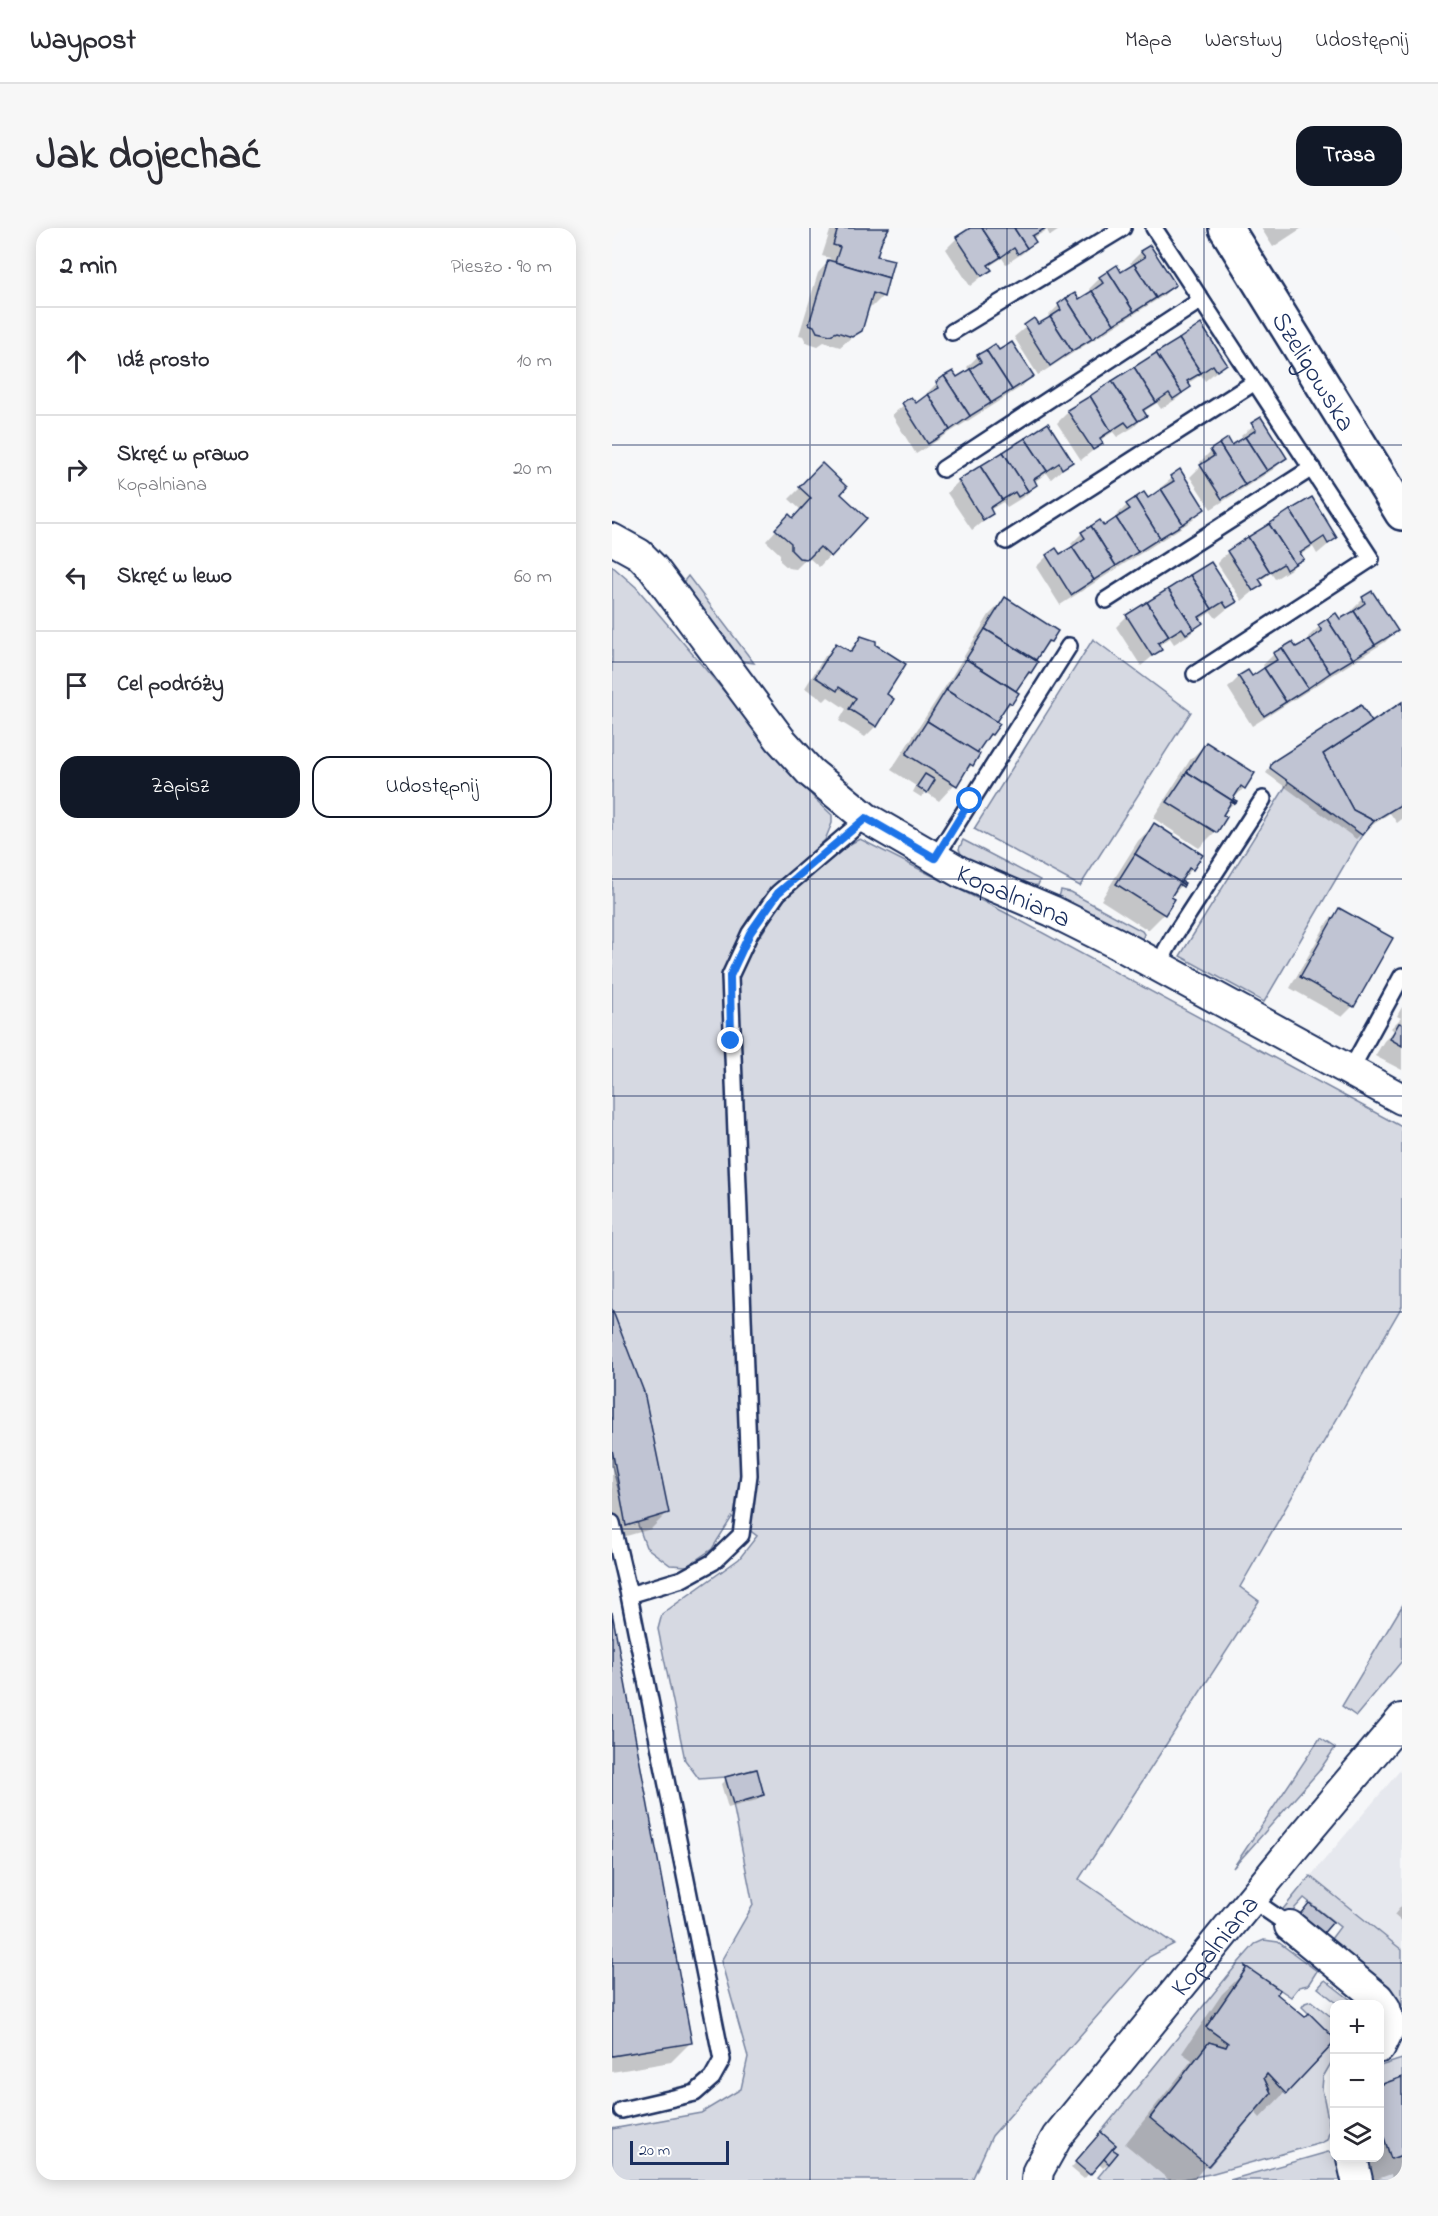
<!DOCTYPE html>
<html lang="pl">
<meta charset="utf-8">
<style>
:root{--surface:#fff;--page:#f7f7f7;--text:#2b2b33;--muted:#7c7c81;--line:#e1e1e2;--accent:#111827}
body{margin:0;font-family:"Indie Flower",sans-serif;background:var(--page);color:var(--text)}
.controls{position:absolute;right:18px;bottom:18px;display:grid;overflow:hidden;border-radius:12px;box-shadow:0 3px 15px #0003}
.controls button{width:54px;height:54px;display:grid;place-items:center;padding:0;border:0;border-bottom:2px solid var(--line);background:var(--surface);color:var(--text);font:30px sans-serif}
.scale{position:absolute;left:18px;bottom:15px;width:99px;box-sizing:border-box;padding-left:6px;border:3px solid #1b2f5e;border-top:0;font-size:16px;line-height:21px;white-space:nowrap;color:#1b2f5e;-webkit-text-stroke:4px #fff;paint-order:stroke}
.stop{position:absolute;width:18px;height:18px;margin:-14px;border:4px solid #1a73e8;border-radius:50%;background:#fff}
.stop.end{background:#1a73e8;border-color:#fff;box-shadow:0 2px 6px #0008}
.list{margin:0;padding:0;list-style:none}
h2{display:flex;justify-content:space-between;align-items:center;height:78px;margin:0;padding:0 24px;font-size:26px}
h2 small{font-size:20px;font-weight:400;color:var(--muted)}
.list li{display:grid;grid-template-columns:39px 1fr auto;gap:18px;align-items:center;box-sizing:border-box;height:108px;padding:0 24px;border-top:2px solid var(--line)}
.list b{display:block;font-size:22px;white-space:nowrap}
.list p{margin:0;font-size:20px;white-space:nowrap;color:var(--muted)}
.list em{font-size:20px;font-style:normal;color:var(--muted)}
.actions{display:flex;gap:12px;padding:18px 24px}
.actions a{flex:1;padding:14px 0;border:2px solid var(--accent);border-radius:18px;text-align:center;font-size:21px;color:var(--accent)}
.actions .main{background:var(--accent);color:#fff}
.icon{flex:none;width:33px;height:33px;fill:none;stroke:currentColor;stroke-width:2;stroke-linecap:round;stroke-linejoin:round}
.map{position:relative;flex:none;width:790px;height:1952px;overflow:hidden;border-radius:18px}
header{display:flex;align-items:center;gap:36px;box-sizing:border-box;height:84px;padding:0 30px;background:var(--surface);border-bottom:2px solid var(--line)}
header strong{font-size:28px}
nav{display:flex;gap:33px;margin-inline-start:auto;font-size:21px}
.intro{display:flex;align-items:center;justify-content:space-between;box-sizing:border-box;height:144px;padding:0 36px}
h1{margin:0;font-size:42px}
.button{padding:15px 27px;border-radius:18px;background:var(--accent);color:#fff;font-size:21px;font-weight:700}
main{display:flex;gap:36px;padding:0 36px}
aside{flex:1;background:var(--surface);border-radius:18px;box-shadow:0 3px 15px #0003}
.map>svg:first-child{display:block}
.built{fill:#e6e8ee}
.green{fill:#d6d9e2;stroke:#7884a0;stroke-width:1.5}
.shadow{fill:#0003}
.building{fill:#c0c4d3;stroke:#1b2f5e;stroke-width:1.5}
.lines{fill:none;stroke-linecap:round;stroke-linejoin:round}
.lane-casing{stroke:#1b2f5e;stroke-width:20}
.street-casing{stroke:#1b2f5e;stroke-width:34}
.secondary-casing{stroke:#1b2f5e;stroke-width:38}
.lane{stroke:#fff;stroke-width:15}
.street{stroke:#fff;stroke-width:30}
.secondary{stroke:#fff;stroke-width:33}
.route{stroke:#1a73e8;stroke-width:8}
.grid{fill:none;stroke:#1b2f5e;stroke-width:1.5;stroke-opacity:0.55}
.labels{text-anchor:middle;stroke-width:4.5;stroke-linejoin:round;paint-order:stroke}
.street-label{font-size:27px;fill:#1b2f5e;stroke:#fff}
</style>
<header>
<strong>Waypost</strong>
<nav><a>Mapa</a><a>Warstwy</a><a>Udostępnij</a></nav>
</header>
<div class="intro"><h1>Jak dojechać</h1><a class="button">Trasa</a></div>
<main>
<aside>
<h2>2 min<small>Pieszo · 90 m</small></h2>
<ul class="list">
<li><svg class="icon" aria-label="ahead" viewBox="0 0 24 24"><path d="M12 20V5M6 11l6-6 6 6"/></svg><div><b>Idź prosto</b></div><em>10 m</em></li>
<li><svg class="icon" aria-label="right" viewBox="0 0 24 24"><path d="M7 20v-9h11M14 6l5 5-5 5"/></svg><div><b>Skręć w prawo</b><p>Kopalniana</p></div><em>20 m</em></li>
<li><svg class="icon" aria-label="left" viewBox="0 0 24 24"><path d="M17 20v-9H6M10 6l-5 5 5 5"/></svg><div><b>Skręć w lewo</b></div><em>60 m</em></li>
<li><svg class="icon" aria-label="arrive" viewBox="0 0 24 24"><path d="M6 21V4h12l-3 4 3 4H6"/></svg><div><b>Cel podróży</b></div></li>
</ul>
<div class="actions"><a class="main">Zapisz</a><a>Udostępnij</a></div>
</aside>
<div class="map">
<svg width="790" height="1952" viewBox="0 0 790 1952">
<rect width="100%" height="100%" fill="#f6f7f9"/>
<filter id="ink" filterUnits="userSpaceOnUse"><feTurbulence type="fractalNoise" baseFrequency=".0167" numOctaves="2"/><feDisplacementMap in="SourceGraphic" scale="12" xChannelSelector="R" yChannelSelector="G"/><feConvolveMatrix kernelMatrix="1 2 1 2 8 2 1 2 1" color-interpolation-filters="sRGB"/></filter>
<g filter="url(#ink)">
<polygon class="built" points="790,1540 790,1743 691,1657"/>
<g class="green">
<path d="M0,338L24,359L203,571L220,587V595L213,612L163,658L141,683L129,703L149,707C157,695 163,682 172,672C188,654 227,620 248,611L394,685L790,899V1078L628,1359L647,1373L467,1651L562,1716L537,1729L380,1908L360,1952H0V1901L89,1885L129,1861L136,1829L109,1733L141,1677L121,1576L152,1567L144,1541L113,1549L87,1551L73,1532L46,1401L50,1386L127,1331L145,1308L120,1289L100,1321L75,1338L58,1337L34,1319L25,1294L8,1267L0,1238Z"/>
<polygon points="76,348 142,435 128,433 72,357 72,353"/>
<polygon points="481,411 579,484 468,658 362,601"/>
<polygon points="677,553 750,607 652,774 568,728"/>
<polygon points="351,612 428,652 426,657 415,658 351,631 347,621"/>
<polygon points="449,662 458,664 530,703 532,706 530,712 450,673 447,669"/>
<polygon points="790,1378 790,1433 744,1488 730,1478"/>
<polygon points="708,1510 723,1520 707,1543 621,1640"/>
<polygon points="698,1648 790,1722 790,1777 716,1715 728,1699 692,1670 673,1691 667,1686"/>
<polygon points="652,1712 666,1714 705,1743 696,1757 687,1759 679,1769 633,1738 634,1741 594,1799 616,1815 614,1819 597,1814 538,1890 597,1938 659,1865 652,1850 655,1846 675,1865 722,1815 722,1830 711,1849 710,1861 718,1901 715,1912 709,1915 598,1946 566,1952 490,1952 486,1949 506,1925 500,1921 504,1917 489,1904 627,1734 643,1716"/>
<polygon points="713,1752 744,1776 726,1776 706,1760"/>
<polygon points="699,1773 722,1791 722,1810 690,1779 693,1775"/>
<polygon points="790,1831 790,1849 768,1857 768,1838"/>
<polygon points="768,1897 779,1930 790,1927 790,1952 758,1952 756,1930 768,1930"/>
<polygon points="716,1924 721,1924 722,1930 726,1930 733,1952 618,1952"/>
</g>
<g class="shadow">
<polygon points="219,0 275,0 268,11 263,29 280,34 271,68 260,79 256,78 248,102 228,119 212,114 206,118 194,114 191,108 187,107 206,45 216,34 218,30 210,28"/>
<polygon points="361,0 450,0 438,8 435,2 420,11 422,14 411,25 394,36 390,30 376,39 378,42 358,58 334,21 345,10"/>
<polygon points="649,0 690,0 661,19"/>
<polygon points="529,24 562,57 551,68 426,147 402,109 421,93 425,99 438,91 436,88 447,77 467,73 480,65 477,61 488,50 509,46 521,38 518,35"/>
<polygon points="589,99 613,136 593,153 589,147 575,156 577,159 566,170 549,181 545,175 531,184 533,188 522,199 505,209 501,204 487,213 489,216 469,232 445,195 456,184"/>
<polygon points="387,124 420,148 409,159 304,226 280,187 299,171 303,177 315,169 314,166 325,155 345,151 358,143 355,139 366,128"/>
<polygon points="648,192 673,230 662,241 599,281 578,249 590,237 588,234 599,223 619,219 632,212 629,208"/>
<polygon points="435,197 459,234 439,251 435,245 422,254 424,257 413,268 395,279 391,274 378,282 380,286 360,302 335,265 346,254"/>
<polygon points="210,238 227,266 253,290 207,339 196,329 184,341 176,340 168,333 168,326 154,313 177,288 180,291 189,282 177,271"/>
<polygon points="568,244 592,281 581,292 448,377 424,339 435,328 448,328 462,319 459,316 470,305 491,300 506,291 504,288 515,277 532,266 536,272 550,263 548,260"/>
<polygon points="699,271 724,310 705,326 701,319 688,327 690,330 679,341 663,351 659,345 646,354 649,357 630,373 605,335 616,324"/>
<polygon points="598,336 623,374 604,390 599,384 587,392 589,395 578,406 562,416 558,410 546,418 548,422 529,438 504,399 515,388"/>
<polygon points="393,371 438,413 422,433 418,445 402,464 399,475 388,486 383,494 379,506 363,525 360,537 327,573 314,564 309,569 301,564 304,558 279,542 340,448 377,387"/>
<polygon points="751,371 784,403 773,414 640,498 616,460 627,449 639,450 653,441 651,437 662,426 683,421 698,413 696,409 707,399 724,387 727,393 742,384 740,382"/>
<polygon points="249,409 273,467 280,471 264,498 253,509 227,493 234,481 216,469 212,473 193,460 213,428 224,417 236,424"/>
<polygon points="790,476 790,591 785,595 778,585 753,602 744,611 654,545 661,535 760,496"/>
<polygon points="594,516 640,546 632,560 620,572 622,575 609,587 613,589 603,604 587,620 541,590 578,532"/>
<polygon points="542,597 589,627 580,641 568,654 571,656 558,670 552,686 536,702 489,672 526,613"/>
<polygon points="727,682 741,778 730,789 678,760 716,693"/>
<polygon points="790,779 790,842 763,828 772,813 782,803 779,800 789,790 785,788"/>
<polygon points="0,1085 55,1285 39,1301 0,1312"/>
<polygon points="0,1392 79,1814 59,1834 0,1844"/>
<polygon points="114,1551 150,1566 145,1572 116,1580 109,1556"/>
<polygon points="790,1677 790,1694 782,1687"/>
<polygon points="636,1741 693,1791 697,1787 722,1813 648,1890 642,1883 581,1952 557,1952 513,1916 580,1832 570,1825 610,1766"/>
<polygon points="790,1851 790,1952 780,1952 779,1946 763,1952 753,1952 745,1930 768,1930 768,1859"/>
<polygon points="484,1911 498,1921 496,1935 491,1940 486,1935 472,1951 459,1940"/>
</g>
<g class="building">
<polygon points="226,0 277,0 270,12 265,28 282,32 277,50 223,34 228,19 221,17"/>
<polygon points="358,0 370,0 389,29 376,37 380,42 370,48 344,9"/>
<polygon points="370,0 402,0 415,20 406,26 402,20 389,29"/>
<polygon points="402,0 434,0 420,8 424,14 415,20"/>
<polygon points="538,17 564,57 544,70 522,36 533,29 528,23"/>
<polygon points="216,32 277,50 272,69 261,65 250,103 240,109 225,104 218,107 205,104 202,98 197,96"/>
<polygon points="522,36 544,70 522,84 496,43 505,37 509,44"/>
<polygon points="496,43 522,84 502,96 480,63 491,55 487,49"/>
<polygon points="480,63 502,96 480,111 454,70 463,65 467,71"/>
<polygon points="454,70 480,111 460,123 438,89 449,82 446,76"/>
<polygon points="438,89 460,123 438,138 412,97 422,90 426,96"/>
<polygon points="589,96 615,136 605,143 601,137 589,145 567,111"/>
<polygon points="567,111 589,145 575,153 579,159 570,165 544,125"/>
<polygon points="400,114 422,148 400,162 374,122 383,116 387,122"/>
<polygon points="374,122 400,162 379,175 358,141 369,134 365,127"/>
<polygon points="544,125 570,165 561,171 557,165 544,174 522,139"/>
<polygon points="522,139 544,174 531,182 535,188 526,193 500,153"/>
<polygon points="358,141 379,175 358,188 332,148 341,143 345,149"/>
<polygon points="332,148 358,188 338,202 316,166 327,160 324,154"/>
<polygon points="500,153 526,193 517,199 513,194 499,203 478,168"/>
<polygon points="316,166 338,202 316,216 290,175 299,169 304,175"/>
<polygon points="478,168 499,203 488,210 491,216 481,222 455,182"/>
<polygon points="649,189 675,230 655,243 633,209 644,202 639,195"/>
<polygon points="436,195 461,234 450,241 447,235 435,243 413,210"/>
<polygon points="633,209 655,243 633,257 607,216 616,210 620,217"/>
<polygon points="413,210 435,243 422,251 425,257 416,263 391,224"/>
<polygon points="607,216 633,257 610,271 588,237 602,228 598,222"/>
<polygon points="391,224 416,263 406,269 403,264 390,272 368,238"/>
<polygon points="210,235 235,259 229,266 255,290 219,329 208,319 196,331 187,330 179,322 179,315 163,301 177,286 181,290 199,270 187,259"/>
<polygon points="368,238 390,272 378,280 381,286 371,292 346,252"/>
<polygon points="568,241 593,281 571,296 549,261 562,253 558,248"/>
<polygon points="549,261 571,296 548,310 523,270 532,264 536,270"/>
<polygon points="700,269 725,310 716,316 712,309 700,317 678,282"/>
<polygon points="523,270 548,310 526,324 504,290 518,281 514,276"/>
<polygon points="678,282 700,317 688,325 692,331 683,336 657,296"/>
<polygon points="504,290 526,324 504,338 479,298 488,292 492,298"/>
<polygon points="657,296 683,336 674,342 671,336 658,344 636,309"/>
<polygon points="479,298 504,338 482,352 460,319 473,310 469,304"/>
<polygon points="636,309 658,344 647,351 651,357 641,363 615,323"/>
<polygon points="460,319 482,352 459,367 434,327 444,320 448,326"/>
<polygon points="599,334 625,374 615,380 611,374 600,381 578,347"/>
<polygon points="578,347 600,381 587,389 591,395 582,401 556,361"/>
<polygon points="556,361 582,401 574,406 570,400 557,408 535,374"/>
<polygon points="760,363 786,403 763,417 742,383 753,375 750,369"/>
<polygon points="393,369 446,403 439,414 436,413 424,432 373,401"/>
<polygon points="535,374 557,408 546,415 550,422 540,428 514,387"/>
<polygon points="742,383 763,417 741,431 715,391 724,385 728,391"/>
<polygon points="715,391 741,431 718,445 697,412 710,403 706,397"/>
<polygon points="373,401 426,434 419,445 417,444 404,463 354,431"/>
<polygon points="249,408 264,413 264,417 294,436 275,466 282,471 265,499 237,481 244,470 227,459 225,463 203,449 224,415 239,424"/>
<polygon points="697,412 718,445 696,460 670,420 680,414 684,419"/>
<polygon points="670,420 696,460 674,474 652,440 665,432 661,425"/>
<polygon points="354,431 407,465 400,476 397,474 384,494 334,462"/>
<polygon points="652,440 674,474 652,488 626,448 636,442 640,448"/>
<polygon points="334,462 388,496 380,507 378,506 365,525 315,493"/>
<polygon points="790,474 790,576 762,593 741,582 711,526"/>
<polygon points="749,477 760,494 711,526 741,582 762,593 750,607 658,540 660,534"/>
<polygon points="315,493 368,526 361,538 358,536 345,558 294,526"/>
<polygon points="594,514 643,545 633,561 629,558 621,571 625,573 624,575 575,544"/>
<polygon points="575,544 624,575 623,576 619,574 611,587 615,589 605,605 555,574"/>
<polygon points="313,546 323,552 315,565 305,558"/>
<polygon points="542,595 591,627 581,642 577,640 569,653 573,655 572,657 523,626"/>
<polygon points="523,626 572,657 571,659 567,656 559,669 563,671 553,687 504,656"/>
<polygon points="727,680 781,710 742,779 688,749"/>
<polygon points="787,795 790,796 790,818 778,811"/>
<polygon points="0,1081 32,1164 57,1285 14,1298 0,1221"/>
<polygon points="0,1384 80,1815 0,1828"/>
<polygon points="145,1541 152,1567 121,1576 113,1549"/>
<polygon points="697,1675 721,1694 708,1709 685,1690"/>
<polygon points="633,1738 668,1762 665,1766 693,1789 697,1785 722,1810 722,1815 674,1866 655,1846 652,1850 659,1865 596,1938 538,1890 597,1814 614,1819 616,1815 594,1799 634,1741"/>
<polygon points="790,1849 790,1927 779,1931 768,1897 768,1857"/>
<polygon points="489,1904 504,1917 478,1947 463,1934"/>
<polygon points="500,1921 506,1925 497,1936 492,1931"/>
</g>
<g class="lines">
<g class="lane-casing">
<g id="lane">
<polyline points="542,0 759,331 583,446"/>
<polyline points="340,104 511,0"/>
<polyline points="331,241 589,72"/>
<polyline points="394,313 643,154"/>
<polyline points="494,372 700,240"/>
<polyline points="323,630 457,418"/>
<polyline points="548,739 554,722 562,708 651,571"/>
<polyline points="738,843 790,748"/>
<polyline points="0,1295 17,1367 70,1351 101,1334 129,1307 137,1247 118,748 138,705 166,665 254,590"/>
<polyline points="639,1671 678,1698"/>
<polyline points="10,1882 83,1865 100,1850 110,1832 17,1367"/>
</g>
</g>
<g class="street-casing">
<g id="street">
<path id="s1" d="M0,311L27,326L41,340L168,511L198,544L254,590L348,644L440,683L504,715L790,871"/>
<polyline points="678,1698 766,1770 773,1780 778,1798 768,1819"/>
<polyline points="740,1930 745,1952"/>
<path id="s2" d="M425,1952L426,1943L445,1909L688,1612L790,1491"/>
</g>
</g>
<g class="secondary-casing">
<g id="secondary">
<path id="s3" d="M614,0L790,285"/>
</g>
</g>
<use href="#lane" class="lane"/>
<use href="#street" class="street"/>
<use href="#secondary" class="secondary"/>
</g>
</g>
<g class="lines" filter="url(#ink)">
<polyline class="route" points="119,813 118,748 138,705 166,665 254,590 323,630 358,573"/>
</g>
<path class="grid" d="M198,0V1952M395,0V1952M592,0V1952M0,217H790M0,434H790M0,651H790M0,868H790M0,1084H790M0,1301H790M0,1518H790M0,1735H790"/>
<g class="labels">
<g class="street-label">
<text dy="9" stroke="none"><textPath href="#s3" startOffset="168">Szeligowska</textPath></text>
<text dy="9" stroke="none"><textPath href="#s1" startOffset="548">Kopalniana</textPath></text>
<text dy="9" stroke="none"><textPath href="#s2" startOffset="296">Kopalniana</textPath></text>
</g>
</g>
</svg>
<div class="controls">
<button>+</button>
<button>−</button>
<button><svg class="icon" aria-label="layers" viewBox="0 0 24 24"><path d="M12 4l9 5-9 5-9-5zM3 14l9 5 9-5"/></svg></button>
</div>
<div class="scale">20 m</div>
<div class="stop" style="left:358px;top:573px"></div>
<div class="stop end" style="left:119px;top:813px"></div>
</div>
</main>
